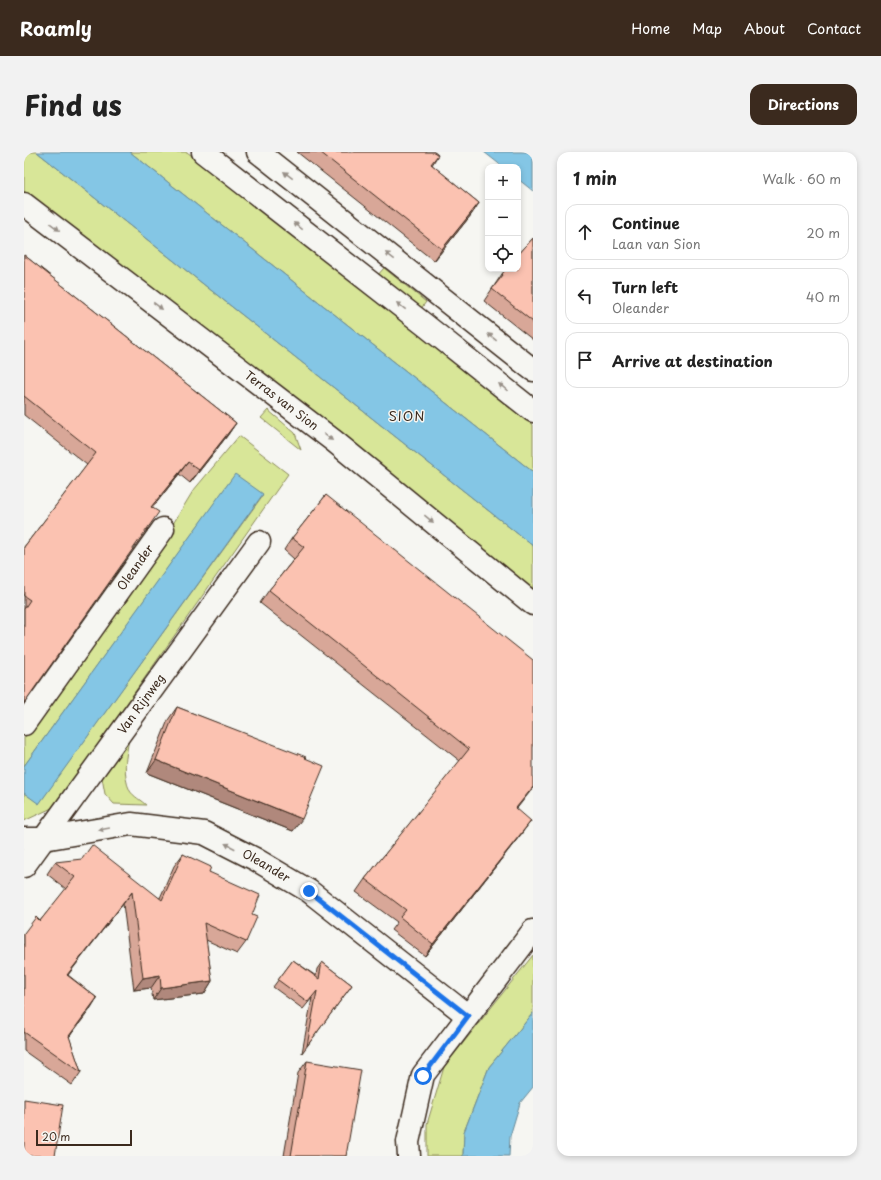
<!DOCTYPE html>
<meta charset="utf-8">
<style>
:root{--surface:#fff;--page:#f2f2f2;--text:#222;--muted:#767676;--line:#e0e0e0;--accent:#3b2a1e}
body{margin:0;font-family:"Playpen Sans",sans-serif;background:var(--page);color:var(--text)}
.controls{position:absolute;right:12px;top:12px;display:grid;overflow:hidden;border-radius:8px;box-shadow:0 2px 6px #0003}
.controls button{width:36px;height:36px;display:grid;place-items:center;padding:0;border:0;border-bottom:1px solid var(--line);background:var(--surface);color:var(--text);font:20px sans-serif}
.scale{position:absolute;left:12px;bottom:10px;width:96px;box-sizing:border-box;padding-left:4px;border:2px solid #3b2a1e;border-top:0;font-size:11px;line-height:14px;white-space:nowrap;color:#3b2a1e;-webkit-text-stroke:3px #f6f6f2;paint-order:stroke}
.stop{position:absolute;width:12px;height:12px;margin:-9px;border:3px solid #1a73e8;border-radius:50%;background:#fff}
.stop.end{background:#1a73e8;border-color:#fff;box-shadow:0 1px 4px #0008}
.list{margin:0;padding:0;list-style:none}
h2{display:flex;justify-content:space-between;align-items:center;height:52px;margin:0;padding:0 16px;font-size:17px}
h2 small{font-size:13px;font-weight:400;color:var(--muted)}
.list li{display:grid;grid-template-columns:26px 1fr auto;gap:12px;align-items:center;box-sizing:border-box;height:56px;margin:0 8px 8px;padding:0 8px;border:1px solid var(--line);border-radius:12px}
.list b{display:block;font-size:15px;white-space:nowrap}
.list p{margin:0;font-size:13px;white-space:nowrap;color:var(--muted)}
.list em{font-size:13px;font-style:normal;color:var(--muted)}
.icon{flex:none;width:22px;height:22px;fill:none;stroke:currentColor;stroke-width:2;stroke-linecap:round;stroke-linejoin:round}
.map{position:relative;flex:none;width:509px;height:1004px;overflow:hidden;border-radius:12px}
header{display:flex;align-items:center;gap:24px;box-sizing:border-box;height:56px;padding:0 20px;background:var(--accent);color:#fff}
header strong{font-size:19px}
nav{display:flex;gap:22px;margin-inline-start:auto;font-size:14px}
.intro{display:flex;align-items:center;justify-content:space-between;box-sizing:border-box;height:96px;padding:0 24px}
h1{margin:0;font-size:28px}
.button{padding:10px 18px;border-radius:12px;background:var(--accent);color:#fff;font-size:14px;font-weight:700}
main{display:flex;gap:24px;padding:0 24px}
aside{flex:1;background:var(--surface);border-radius:12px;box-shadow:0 2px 6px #0003}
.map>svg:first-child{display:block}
.green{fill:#d8e698;stroke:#8a885b}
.water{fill:#84c6e5;stroke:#678895}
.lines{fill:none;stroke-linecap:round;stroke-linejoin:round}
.street-casing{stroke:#3b2a1e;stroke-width:25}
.secondary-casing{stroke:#3b2a1e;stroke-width:25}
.street{stroke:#f6f6f2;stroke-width:22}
.secondary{stroke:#f6f6f2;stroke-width:22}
.wall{fill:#d8a798;stroke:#3b2a1e}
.shaded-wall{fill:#b0887c;stroke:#3b2a1e}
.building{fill:#fbc2b1;stroke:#3b2a1e}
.oneway{fill:#989088}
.route{stroke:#1a73e8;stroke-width:5}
.labels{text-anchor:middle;stroke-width:3;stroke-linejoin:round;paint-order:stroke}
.street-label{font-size:12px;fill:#3b2a1e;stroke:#f6f6f2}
.neighbourhood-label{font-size:13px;letter-spacing:1px;fill:#3b2a1e;stroke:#f6f6f2}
</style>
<header>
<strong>Roamly</strong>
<nav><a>Home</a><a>Map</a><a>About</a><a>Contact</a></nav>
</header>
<div class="intro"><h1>Find us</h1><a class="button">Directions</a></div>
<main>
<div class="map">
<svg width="509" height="1004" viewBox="0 0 509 1004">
<rect width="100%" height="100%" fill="#f6f6f2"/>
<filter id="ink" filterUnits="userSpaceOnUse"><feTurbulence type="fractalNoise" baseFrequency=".025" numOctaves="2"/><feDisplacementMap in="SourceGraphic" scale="8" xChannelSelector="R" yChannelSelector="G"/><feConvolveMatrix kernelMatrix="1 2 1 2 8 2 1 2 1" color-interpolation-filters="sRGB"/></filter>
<g filter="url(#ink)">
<g class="green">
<polygon points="0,0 13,0 509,394 509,443 0,39"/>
<polygon points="106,0 163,0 327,128 509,273 509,320"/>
<polygon points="360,116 402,150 396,158 353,124"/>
<polygon points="244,258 271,281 277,298 237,266"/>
<polygon points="215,284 264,322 30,655 0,669 0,641 15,651 239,343 211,323 0,614 0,586 141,385 169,339"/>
<path d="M105,587C102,604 98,623 106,639C109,644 118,649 122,653L90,652L81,642L78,626Z"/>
<polygon points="509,803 509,861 465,915 440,980 439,1004 403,1004 403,972 420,915"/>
</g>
<g class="water">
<polygon points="13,0 106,0 509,320 509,394"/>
<polygon points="460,0 509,0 509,39 494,27 494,15 479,15"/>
<polygon points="211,322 239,342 15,652 0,641 0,614"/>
<polygon points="509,861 509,935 496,951 486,984 485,1004 439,1004 440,980 465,915"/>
</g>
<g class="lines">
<g class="street-casing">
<g id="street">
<polyline points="234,0 509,218"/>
<path id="s1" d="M0,572L139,377"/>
<path id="s2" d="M0,687H20L107,672L180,681L231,707L285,739L444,864"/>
<path id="s3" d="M0,714L235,390"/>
</g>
</g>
<g class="secondary-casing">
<g id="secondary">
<polyline points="179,0 401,173 509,259"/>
<path id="s4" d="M0,52L310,289L509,452"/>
<polyline points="385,1004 384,990 399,923 509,779"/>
</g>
</g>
<use href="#street" class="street"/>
<use href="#secondary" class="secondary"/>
</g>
<g class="wall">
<polygon points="273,0 410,0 414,3 408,13 455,51 447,63 410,109"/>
<polygon points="509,86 509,188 460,149 478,122"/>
<polygon points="0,103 212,271 203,284 166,331 155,322 128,356 0,551 0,395 63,313 0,263"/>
<polygon points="302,343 492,657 498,681 401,804 367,778 373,770 332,740 341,727 436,609 236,451 245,438 270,407 260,398 268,386"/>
<polygon points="153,555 281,606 269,679 123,621 144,568"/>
<polygon points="159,702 185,720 228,763 222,790 213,802 182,788 188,829 180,842 129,848 127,836 110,838 99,752 44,823 73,846 45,885 57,920 48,933 0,899 0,781 16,769 42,737 23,722 31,710 136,746 150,714"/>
<polygon points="269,808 292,824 293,817 298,810 328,833 278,901 288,846 279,857 249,835"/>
<polygon points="283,909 322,1004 260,1004 274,921"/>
</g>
<g class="shaded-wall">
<polygon points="455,51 447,63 410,109 418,97"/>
<polygon points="212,271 203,284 166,331 175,318"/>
<polygon points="164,310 155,322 119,368 127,355"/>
<polygon points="132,608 278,667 269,679 123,621"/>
<polygon points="509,635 509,636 483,669 492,656"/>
<polygon points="507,669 498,681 401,804 409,792"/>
<polygon points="108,740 99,752 34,835 43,823"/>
<polygon points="136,823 127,836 110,838 119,826"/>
<polygon points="188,829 180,842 129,848 137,836"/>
<polygon points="73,846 65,859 36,897 45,884"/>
</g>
<g class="building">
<polygon points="296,0 410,0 414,3 407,12 455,51 418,97"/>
<polygon points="509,86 509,170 468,137 479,123 478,122 482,117 494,117 494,103"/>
<polygon points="0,103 212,271 175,318 164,310 127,355 135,360 0,551 0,457 6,448 0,444 0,395 72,301 0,244"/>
<polygon points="302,343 509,508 509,635 492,656 507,669 409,792 376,765 382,758 341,727 445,597 245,438 280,395 268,386"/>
<polygon points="153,555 282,605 281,606 300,614 278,667 132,608"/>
<polygon points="68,693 138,748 159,702 187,715 185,720 236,743 228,763 233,765 222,790 180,771 188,829 137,836 136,823 119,826 108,740 43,823 73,846 45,884 57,920 0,880 0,781 12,765 16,769 51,725 31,710 58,707"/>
<polygon points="269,808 295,827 298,810 328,833 283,894 293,839 284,850 254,828"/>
<polygon points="283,909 337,918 322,1004 267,1004"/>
<polygon points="0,947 39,953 31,1004 0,1004"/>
</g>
<defs><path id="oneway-solid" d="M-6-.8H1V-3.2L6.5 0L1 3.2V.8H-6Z"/></defs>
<g class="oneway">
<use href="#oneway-solid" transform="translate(264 23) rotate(-142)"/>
<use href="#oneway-solid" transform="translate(274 74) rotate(-142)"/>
<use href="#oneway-solid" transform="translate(31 75) rotate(37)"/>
<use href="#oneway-solid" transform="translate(366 104) rotate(-142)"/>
<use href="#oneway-solid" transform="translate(134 154) rotate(37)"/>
<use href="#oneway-solid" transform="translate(377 154) rotate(-142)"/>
<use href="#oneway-solid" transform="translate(468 185) rotate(-141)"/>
<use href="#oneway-solid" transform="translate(479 235) rotate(-141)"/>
<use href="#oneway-solid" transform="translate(304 285) rotate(37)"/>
<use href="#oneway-solid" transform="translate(405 367) rotate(39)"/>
<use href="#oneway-solid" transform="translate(80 677) rotate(170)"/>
<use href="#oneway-solid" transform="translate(206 694) rotate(-153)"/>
</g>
</g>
<g class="lines" filter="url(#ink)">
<polyline class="route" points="285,739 444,864 399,924"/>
</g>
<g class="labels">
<g class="street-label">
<text dy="4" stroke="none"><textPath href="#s4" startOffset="324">Terras van Sion</textPath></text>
<text dy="4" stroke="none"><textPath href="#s1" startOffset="192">Oleander</textPath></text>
<text dy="4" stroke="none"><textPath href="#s3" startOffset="200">Van Rijnweg</textPath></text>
<text dy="4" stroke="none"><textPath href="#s2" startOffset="252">Oleander</textPath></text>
</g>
<g class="neighbourhood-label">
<text x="383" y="269">SION</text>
</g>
</g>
</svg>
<div class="controls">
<button>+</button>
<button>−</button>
<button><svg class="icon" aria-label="locate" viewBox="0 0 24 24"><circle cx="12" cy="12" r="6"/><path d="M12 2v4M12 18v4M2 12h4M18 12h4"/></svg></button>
</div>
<div class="scale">20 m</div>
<div class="stop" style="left:399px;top:924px"></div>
<div class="stop end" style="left:285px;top:739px"></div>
</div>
<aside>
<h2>1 min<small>Walk · 60 m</small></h2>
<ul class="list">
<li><svg class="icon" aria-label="ahead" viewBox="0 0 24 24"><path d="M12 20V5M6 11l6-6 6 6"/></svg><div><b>Continue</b><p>Laan van Sion</p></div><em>20 m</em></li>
<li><svg class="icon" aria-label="left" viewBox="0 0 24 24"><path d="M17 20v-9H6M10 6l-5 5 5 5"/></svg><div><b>Turn left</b><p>Oleander</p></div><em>40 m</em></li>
<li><svg class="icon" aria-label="arrive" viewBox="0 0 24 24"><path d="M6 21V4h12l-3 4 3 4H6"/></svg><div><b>Arrive at destination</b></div></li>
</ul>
</aside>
</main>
